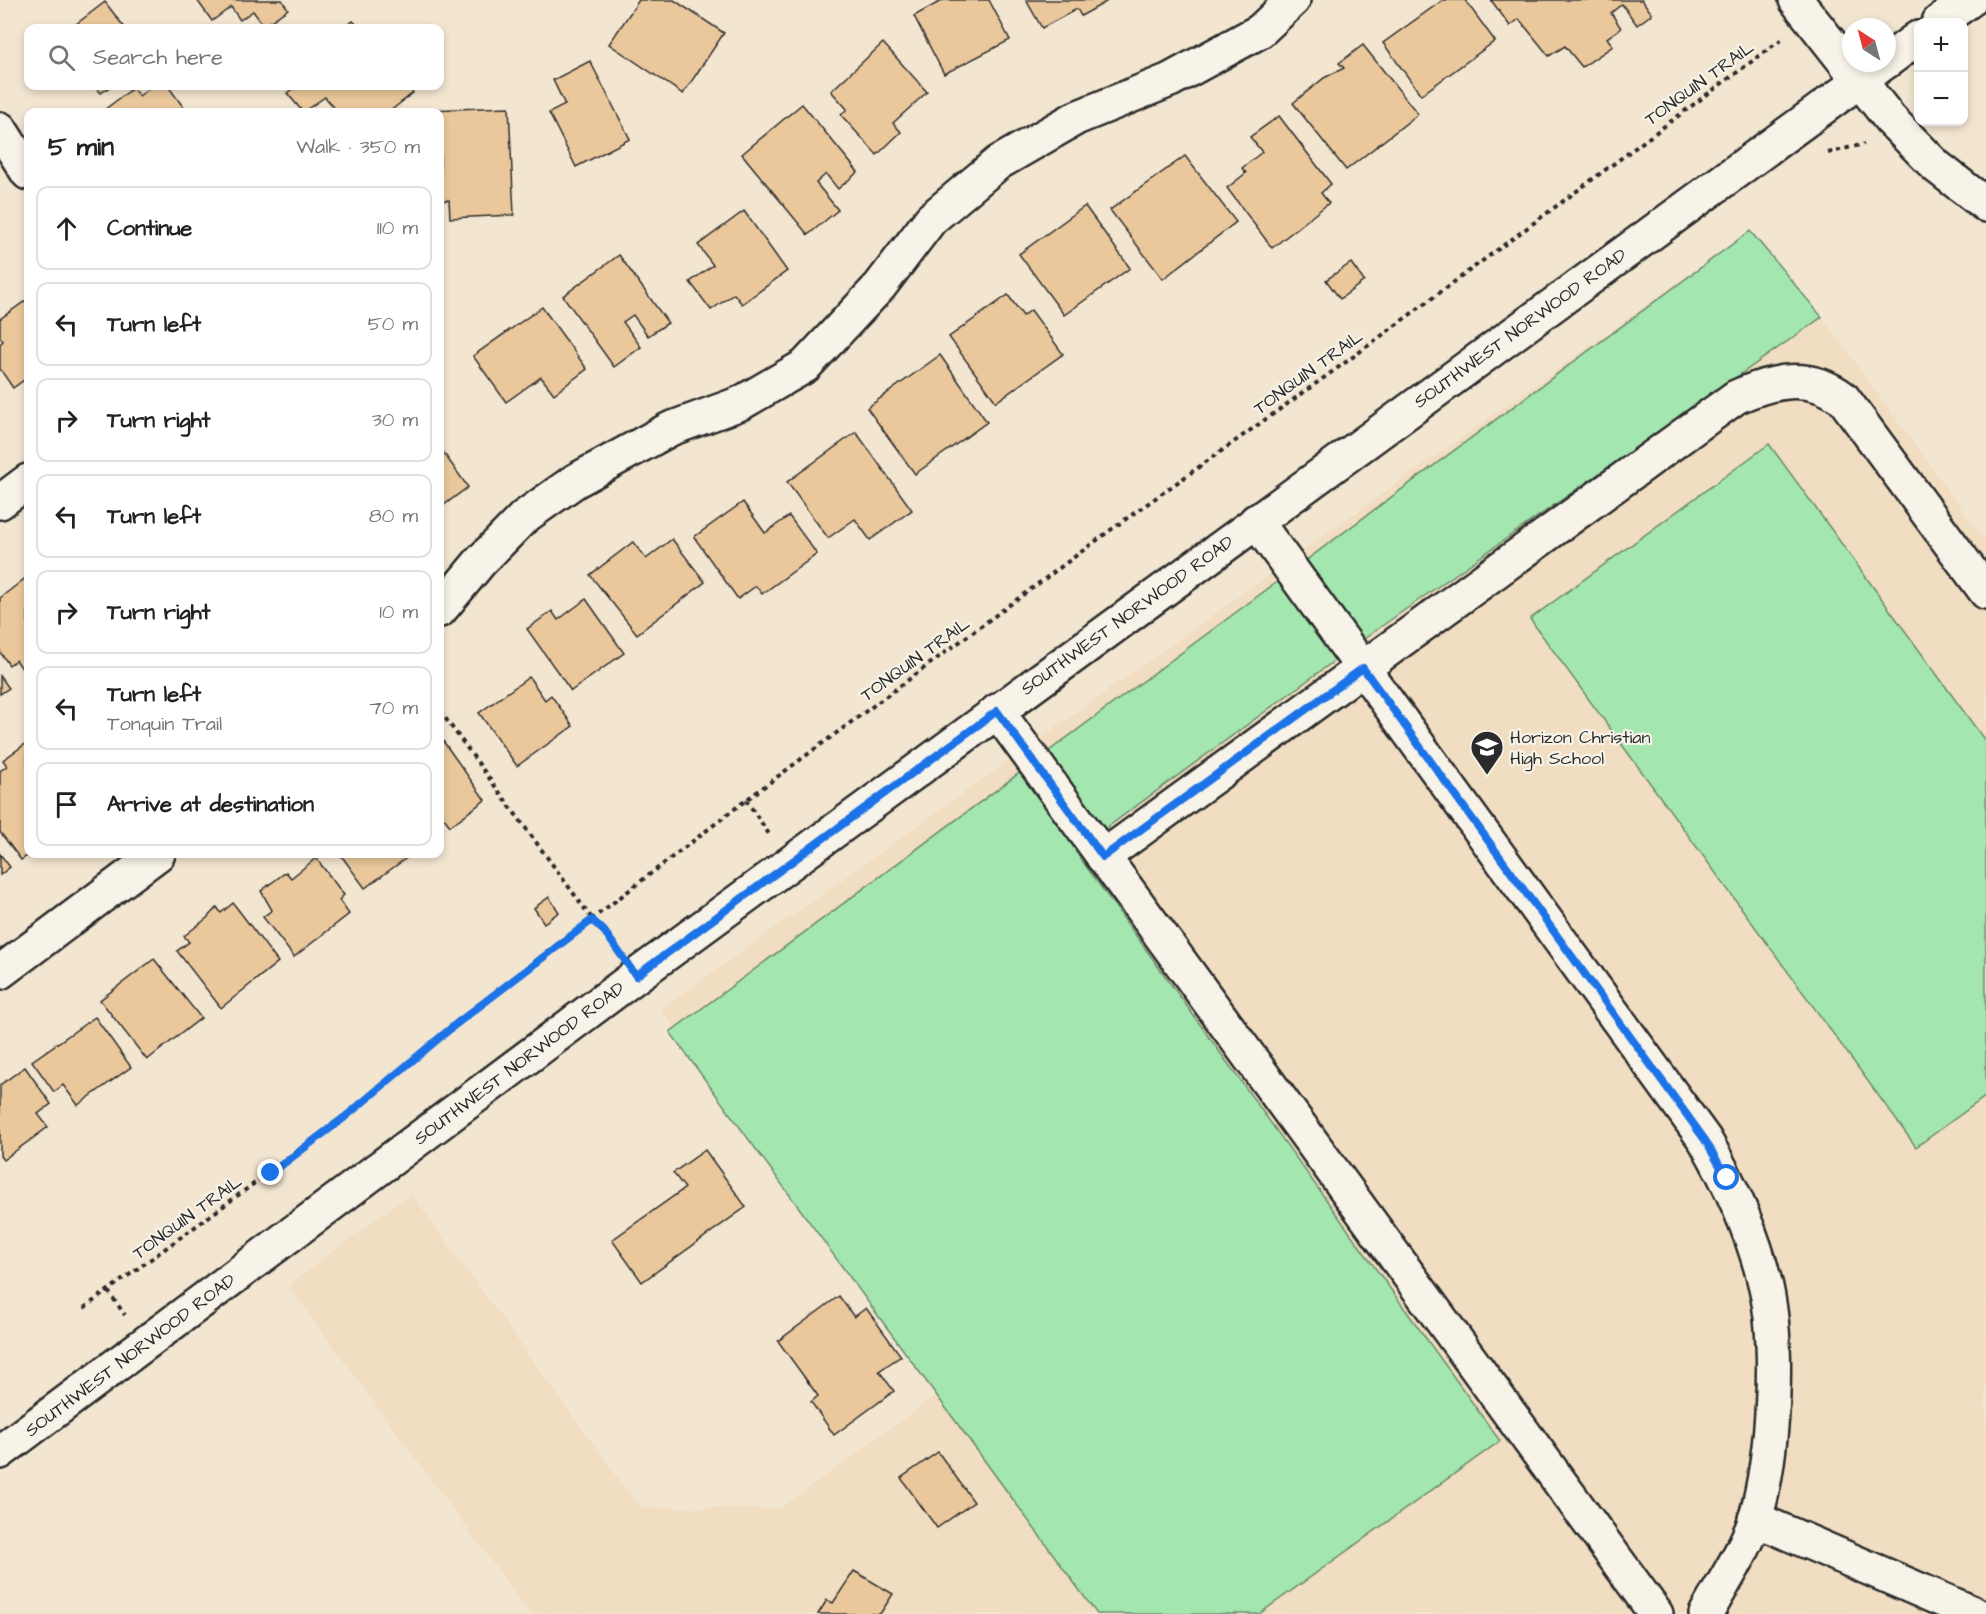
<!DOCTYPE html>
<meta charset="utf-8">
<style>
:root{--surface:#fff;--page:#f6f6f6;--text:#222;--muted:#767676;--line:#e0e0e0}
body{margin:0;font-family:"Architects Daughter",sans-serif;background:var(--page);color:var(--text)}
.controls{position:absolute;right:18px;top:18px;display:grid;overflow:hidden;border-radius:12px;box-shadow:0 3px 9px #0003}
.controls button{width:54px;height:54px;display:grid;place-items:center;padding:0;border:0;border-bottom:2px solid var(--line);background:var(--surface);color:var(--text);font:30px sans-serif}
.compass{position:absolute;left:1842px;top:18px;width:54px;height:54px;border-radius:50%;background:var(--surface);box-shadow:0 3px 9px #0003;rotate:324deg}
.stop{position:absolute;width:18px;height:18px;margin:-14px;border:4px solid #1a73e8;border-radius:50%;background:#fff}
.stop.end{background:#1a73e8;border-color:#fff;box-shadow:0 2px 6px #0008}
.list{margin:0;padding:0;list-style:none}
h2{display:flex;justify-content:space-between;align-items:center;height:78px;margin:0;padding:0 24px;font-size:26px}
h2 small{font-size:20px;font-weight:400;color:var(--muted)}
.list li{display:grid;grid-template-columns:39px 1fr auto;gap:18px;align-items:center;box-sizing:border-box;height:84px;margin:0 12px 12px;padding:0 12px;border:2px solid var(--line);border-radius:12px}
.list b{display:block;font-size:22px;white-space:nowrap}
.list p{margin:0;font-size:20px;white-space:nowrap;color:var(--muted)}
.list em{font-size:20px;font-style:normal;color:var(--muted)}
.icon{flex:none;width:33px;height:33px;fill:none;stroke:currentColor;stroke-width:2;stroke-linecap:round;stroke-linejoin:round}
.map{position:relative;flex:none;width:1986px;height:1614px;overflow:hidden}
.search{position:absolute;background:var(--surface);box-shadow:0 3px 9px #0003;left:24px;top:24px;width:420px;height:66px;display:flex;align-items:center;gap:15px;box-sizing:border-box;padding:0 21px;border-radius:12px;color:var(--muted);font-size:22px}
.panel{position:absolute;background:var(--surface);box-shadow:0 3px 9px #0003;left:24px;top:108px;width:420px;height:750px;border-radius:12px}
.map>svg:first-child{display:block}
.built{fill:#f1ddc1}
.green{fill:#a4e6af;stroke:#68886d;stroke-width:1.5}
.building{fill:#ebc89c;stroke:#2b2b2b;stroke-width:1.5}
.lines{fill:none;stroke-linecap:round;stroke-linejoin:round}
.minor-casing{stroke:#2b2b2b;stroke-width:38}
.path{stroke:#2b2b2b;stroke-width:4;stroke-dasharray:4.5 4.5;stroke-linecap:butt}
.minor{stroke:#f7f3e8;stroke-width:33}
.route{stroke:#1a73e8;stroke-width:8}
.labels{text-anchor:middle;stroke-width:4.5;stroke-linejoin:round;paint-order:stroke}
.street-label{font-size:18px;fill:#2b2b2b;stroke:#f7f3e8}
.poi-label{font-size:18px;fill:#2b2b2b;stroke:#f7f3e8;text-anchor:start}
</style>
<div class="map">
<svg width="1986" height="1614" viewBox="0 0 1986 1614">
<rect width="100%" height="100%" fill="#f3e6d1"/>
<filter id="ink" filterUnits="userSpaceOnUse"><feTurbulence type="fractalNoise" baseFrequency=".0167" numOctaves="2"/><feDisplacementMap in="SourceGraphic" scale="12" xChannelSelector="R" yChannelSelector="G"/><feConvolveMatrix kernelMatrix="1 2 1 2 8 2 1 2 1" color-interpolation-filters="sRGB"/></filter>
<g filter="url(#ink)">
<polygon class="built" points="1750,231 1822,317 1986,542 1986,1614 530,1614 288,1285 411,1193 639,1507 780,1509 941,1391 661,1009"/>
<g class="green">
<polygon points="1750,231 1822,317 1379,628 1075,851 1500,1441 1259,1614 1097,1614 670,1032"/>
<polygon points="1769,444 1986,742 1986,1096 1916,1147 1530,619"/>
</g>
<g class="building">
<polygon points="197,0 282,0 288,9 264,26 253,11 240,20 231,7 212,21"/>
<polygon points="639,0 674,0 724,33 683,94 609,44"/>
<polygon points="943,0 989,0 1010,40 944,74 914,16"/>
<polygon points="1026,0 1106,0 1106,2 1081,16 1077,9 1042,28"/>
<polygon points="1443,0 1465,0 1495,41 1421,95 1383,43"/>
<polygon points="1491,0 1642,0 1652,14 1637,25 1622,4 1611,13 1621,28 1607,38 1613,46 1582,67 1565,46 1549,56 1519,19 1510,26"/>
<polygon points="105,2 125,28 71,28"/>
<polygon points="353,21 360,28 343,28"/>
<polygon points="883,43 927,92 893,123 901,132 877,155 841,115 847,109 831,91"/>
<polygon points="1363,45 1418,114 1346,170 1293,103 1324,78 1344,68 1339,63"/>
<polygon points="590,61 630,139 576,167 549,113 565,105 553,80"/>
<polygon points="95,86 111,86 101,93"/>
<polygon points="153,86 168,86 187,112 106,112 104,110 133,88 139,96"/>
<polygon points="296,86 407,86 413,93 389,112 338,112 325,97 303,112 287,93"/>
<polygon points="802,104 858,172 838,189 826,174 816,183 838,210 808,235 742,154"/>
<polygon points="509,107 514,215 450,218 449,200 440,201 440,112 427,110"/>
<polygon points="1279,116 1331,184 1321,193 1329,203 1272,248 1227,188 1246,173 1242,168 1262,152 1250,137"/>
<polygon points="1185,156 1236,222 1163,279 1110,210"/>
<polygon points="1085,206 1130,268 1064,315 1019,254"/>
<polygon points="744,211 787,271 742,304 734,294 711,310 690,282 713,265 698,245"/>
<polygon points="619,255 668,323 648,336 633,315 623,322 641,347 614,367 563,296"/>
<polygon points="1351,263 1364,281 1340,299 1326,280"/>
<polygon points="1008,295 1023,316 1031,310 1063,354 996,402 949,337"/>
<polygon points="28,299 28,377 13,388 0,369 0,344 3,341 0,337 0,319"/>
<polygon points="542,307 587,369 554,394 541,377 506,402 473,356"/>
<polygon points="940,355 987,422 915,474 867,408"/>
<polygon points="856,432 912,510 870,540 855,519 828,538 787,482"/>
<polygon points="440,448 468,487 440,508"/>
<polygon points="743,502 765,533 789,516 817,554 762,594 756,586 738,599 694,537"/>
<polygon points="672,539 705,582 637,634 590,575 633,542 646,559"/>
<polygon points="28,576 28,677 16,660 9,665 0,652 0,598"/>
<polygon points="586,599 624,653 571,691 527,629 552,611 558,620"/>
<polygon points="0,676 9,688 0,694"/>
<polygon points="529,677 545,700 551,695 573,726 517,766 479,713"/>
<polygon points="443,741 485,800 450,826 444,818 440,821 440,744"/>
<polygon points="27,743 30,854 21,860 0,832 0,771 7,766 3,760"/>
<polygon points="0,854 10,867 0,875"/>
<polygon points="340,854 412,854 365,888"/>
<polygon points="316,858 344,895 339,900 349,914 294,957 263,917 272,910 261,891 286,872 291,878"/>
<polygon points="549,897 559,912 544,923 534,908"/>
<polygon points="233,903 278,962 221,1008 177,951 189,942 184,936 207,918 217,907 221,913"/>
<polygon points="154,959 201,1018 147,1060 100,1000"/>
<polygon points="95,1017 131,1067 78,1105 63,1085 54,1092 32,1061"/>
<polygon points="25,1067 51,1104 38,1114 48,1127 3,1160 0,1156 0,1085"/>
<polygon points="705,1150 746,1207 642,1282 612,1240 685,1188 673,1173"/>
<polygon points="839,1296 854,1317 866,1308 901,1356 879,1371 894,1391 834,1435 811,1402 818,1396 778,1341"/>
<polygon points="938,1452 974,1502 937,1528 901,1478"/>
<polygon points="854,1571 893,1594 880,1614 818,1614 827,1600 833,1603"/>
</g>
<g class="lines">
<g class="minor-casing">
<g id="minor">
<polyline points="1796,0 1890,119 1936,166 1986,205"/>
<polyline points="1939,22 1970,0"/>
<polyline points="1887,61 1918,38"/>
<polyline points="0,129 28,173"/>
<polyline points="0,502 28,481"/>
<path d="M1256,521L1705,1140C1731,1185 1754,1236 1766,1287C1780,1350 1773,1455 1756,1517C1748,1546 1721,1586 1706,1614"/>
<polyline points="440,610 480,562 524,517 575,481 670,429 741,403 805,366 880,286 931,219 998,163 1076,118 1170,80 1260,31 1293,0"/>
<polyline points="997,711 1656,1614"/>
<path d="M1103,857L1736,397C1772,381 1808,372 1843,398L1986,592"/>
<polyline points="0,972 158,854"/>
<polyline points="0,1452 636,976 1884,63"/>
<polyline points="1755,1519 1975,1614"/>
</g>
</g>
<g class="path">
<polyline points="1828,153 1864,144"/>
<polyline points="440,711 593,920 615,946"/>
<polyline points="746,800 769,834"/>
<polyline points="108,1291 125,1315"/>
<polyline points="84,1308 345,1117 456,1024 746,800 1112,529 1346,362 1782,39"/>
</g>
<use href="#minor" class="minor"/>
</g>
</g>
<g class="lines" filter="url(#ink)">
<polyline class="route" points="271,1173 345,1117 456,1024 592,920 604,931 636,976 997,711 1103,857 1363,668 1705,1140 1727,1178"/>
</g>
<defs>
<g id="school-pin" transform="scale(1.725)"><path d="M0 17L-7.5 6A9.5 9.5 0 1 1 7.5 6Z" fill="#2b2b2b" stroke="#f7f3e8"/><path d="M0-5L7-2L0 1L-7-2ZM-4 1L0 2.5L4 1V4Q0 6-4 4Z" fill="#fff"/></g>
</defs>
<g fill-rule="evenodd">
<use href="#school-pin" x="1487" y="747"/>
</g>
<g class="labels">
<g class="street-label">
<text transform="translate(1699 83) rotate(-36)" y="6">TONQUIN TRAIL</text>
<text transform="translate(1520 328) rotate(-36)" y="6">SOUTHWEST NORWOOD ROAD</text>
<text transform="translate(1308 372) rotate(-36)" y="6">TONQUIN TRAIL</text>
<text transform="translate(1127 615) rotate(-36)" y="6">SOUTHWEST NORWOOD ROAD</text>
<text transform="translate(915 659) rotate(-36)" y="6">TONQUIN TRAIL</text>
<text transform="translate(519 1063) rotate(-37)" y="6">SOUTHWEST NORWOOD ROAD</text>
<text transform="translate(187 1217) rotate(-36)" y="6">TONQUIN TRAIL</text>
<text transform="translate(130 1355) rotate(-37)" y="6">SOUTHWEST NORWOOD ROAD</text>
</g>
<g class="poi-label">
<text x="1510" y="743">Horizon Christian<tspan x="1510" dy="21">High School</tspan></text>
</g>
</g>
</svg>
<div class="controls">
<button>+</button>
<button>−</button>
</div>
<svg class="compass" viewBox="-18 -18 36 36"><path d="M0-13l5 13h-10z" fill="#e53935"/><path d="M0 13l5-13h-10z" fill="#767676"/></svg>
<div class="stop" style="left:1727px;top:1178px"></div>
<div class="stop end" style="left:271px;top:1173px"></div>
<div class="search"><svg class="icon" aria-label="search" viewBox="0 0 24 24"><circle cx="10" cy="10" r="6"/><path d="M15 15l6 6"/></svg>Search here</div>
<section class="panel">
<h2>5 min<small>Walk · 350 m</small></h2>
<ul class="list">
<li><svg class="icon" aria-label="ahead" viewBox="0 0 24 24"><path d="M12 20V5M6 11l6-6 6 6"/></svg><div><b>Continue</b></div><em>110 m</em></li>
<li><svg class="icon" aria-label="left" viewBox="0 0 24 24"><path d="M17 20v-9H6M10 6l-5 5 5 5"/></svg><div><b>Turn left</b></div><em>50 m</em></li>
<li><svg class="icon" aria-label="right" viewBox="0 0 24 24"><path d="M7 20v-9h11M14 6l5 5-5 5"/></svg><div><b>Turn right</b></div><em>30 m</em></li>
<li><svg class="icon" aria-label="left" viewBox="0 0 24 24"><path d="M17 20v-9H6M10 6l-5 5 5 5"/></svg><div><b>Turn left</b></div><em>80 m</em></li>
<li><svg class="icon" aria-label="right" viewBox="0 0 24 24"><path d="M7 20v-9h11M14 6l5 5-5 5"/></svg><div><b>Turn right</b></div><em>10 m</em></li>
<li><svg class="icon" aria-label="left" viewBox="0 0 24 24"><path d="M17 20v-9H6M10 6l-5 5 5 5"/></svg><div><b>Turn left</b><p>Tonquin Trail</p></div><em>70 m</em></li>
<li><svg class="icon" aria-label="arrive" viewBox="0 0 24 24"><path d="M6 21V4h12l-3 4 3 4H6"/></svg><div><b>Arrive at destination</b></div></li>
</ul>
</section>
</div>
